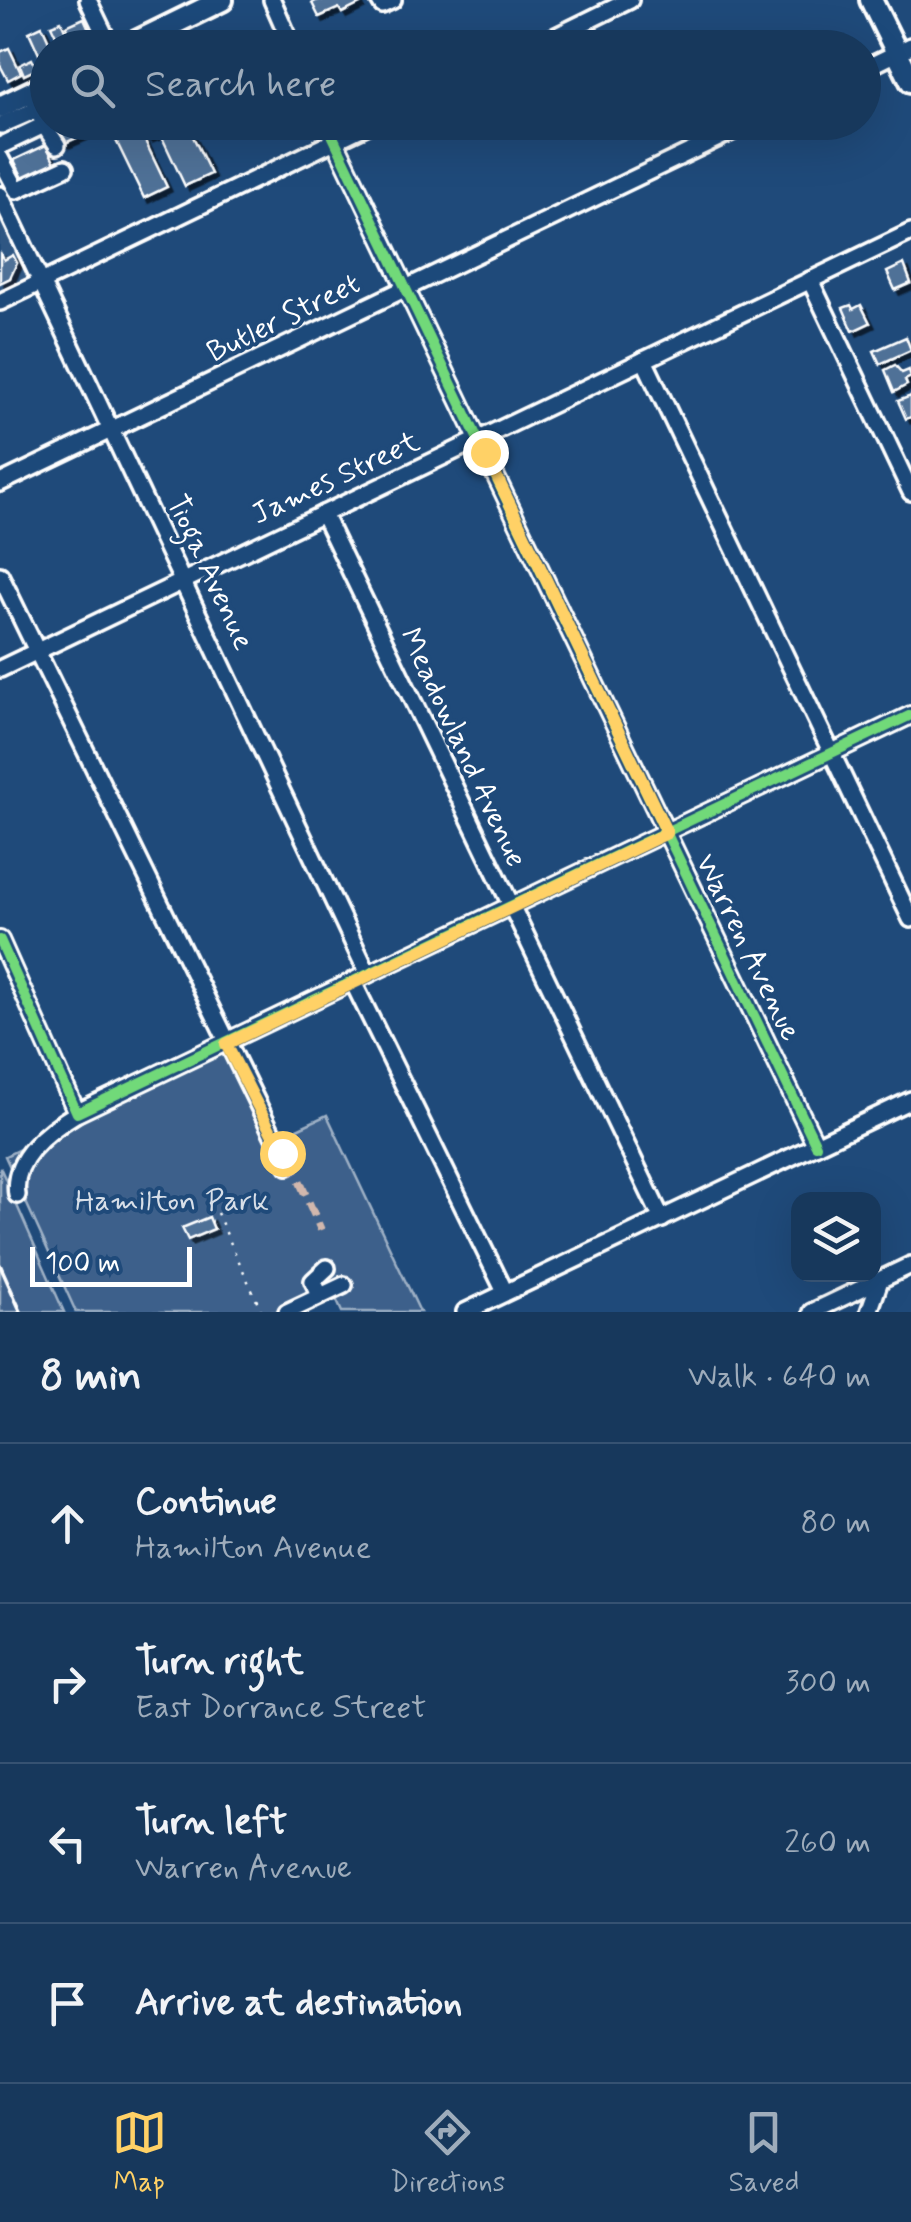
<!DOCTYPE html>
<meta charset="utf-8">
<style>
:root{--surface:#17385c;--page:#244365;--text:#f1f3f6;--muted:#9eacbb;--line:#365272;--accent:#ffd166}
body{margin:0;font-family:Mynerve,sans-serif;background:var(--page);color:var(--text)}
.controls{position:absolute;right:30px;bottom:30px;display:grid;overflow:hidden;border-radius:20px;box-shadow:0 10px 40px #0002}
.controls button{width:90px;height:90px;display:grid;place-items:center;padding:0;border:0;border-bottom:2px solid var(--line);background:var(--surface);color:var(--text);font:50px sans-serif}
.scale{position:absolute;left:30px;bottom:25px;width:162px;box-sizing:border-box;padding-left:10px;border:5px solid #fff;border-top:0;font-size:28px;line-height:35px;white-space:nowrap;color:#fff;-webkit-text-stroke:8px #1f4a7a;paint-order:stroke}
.stop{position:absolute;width:30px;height:30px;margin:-22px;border:8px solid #ffd166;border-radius:50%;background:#fff}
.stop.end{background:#ffd166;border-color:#fff;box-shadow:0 2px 10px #0008}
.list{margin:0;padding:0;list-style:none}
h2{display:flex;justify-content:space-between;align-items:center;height:130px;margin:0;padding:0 40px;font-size:42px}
h2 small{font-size:32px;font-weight:400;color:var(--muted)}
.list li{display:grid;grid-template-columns:65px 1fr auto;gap:30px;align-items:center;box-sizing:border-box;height:160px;padding:0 40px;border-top:2px solid var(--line)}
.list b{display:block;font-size:38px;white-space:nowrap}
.list p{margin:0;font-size:32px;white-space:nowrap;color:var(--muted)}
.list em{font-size:32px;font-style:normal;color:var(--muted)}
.icon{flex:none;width:55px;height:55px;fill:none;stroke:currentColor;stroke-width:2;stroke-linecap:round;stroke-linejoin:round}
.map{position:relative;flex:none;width:911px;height:1312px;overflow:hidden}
.search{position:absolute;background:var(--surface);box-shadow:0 10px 40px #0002;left:30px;right:30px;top:30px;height:110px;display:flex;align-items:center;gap:25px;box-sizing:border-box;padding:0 35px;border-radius:55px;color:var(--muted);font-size:38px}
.sheet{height:770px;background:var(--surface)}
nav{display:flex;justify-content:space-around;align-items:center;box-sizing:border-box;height:140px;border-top:2px solid var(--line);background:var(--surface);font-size:28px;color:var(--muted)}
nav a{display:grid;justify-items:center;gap:5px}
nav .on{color:var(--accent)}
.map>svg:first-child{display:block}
.built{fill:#2e5683}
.green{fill:#3c618b;stroke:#9eb0c5;stroke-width:2.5}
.building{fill:#507197;stroke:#fff;stroke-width:2.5;filter:url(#shadow)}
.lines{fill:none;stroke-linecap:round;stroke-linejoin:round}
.minor-casing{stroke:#fff;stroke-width:22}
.major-casing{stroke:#fff;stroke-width:28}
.path{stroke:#fff;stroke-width:2.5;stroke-dasharray:2.5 8;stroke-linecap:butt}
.minor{stroke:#1f4a7a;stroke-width:15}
.major{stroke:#1f4a7a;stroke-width:20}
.rail{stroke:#fff;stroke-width:4}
.quiet{stroke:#d1b7ad;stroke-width:8;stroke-dasharray:15 8;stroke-linecap:butt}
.cycleway-casing{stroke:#1f4a7a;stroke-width:16}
.cycleway{stroke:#71d979;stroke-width:10}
.route{stroke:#ffd166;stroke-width:12}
.labels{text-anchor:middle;stroke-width:8;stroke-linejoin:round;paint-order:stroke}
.street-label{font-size:30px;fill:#fff;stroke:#1f4a7a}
.park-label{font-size:30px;fill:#d8dfe8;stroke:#1f4a7a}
</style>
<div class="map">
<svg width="911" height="1312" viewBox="0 0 911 1312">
<defs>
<filter id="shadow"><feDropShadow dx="4.5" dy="4.5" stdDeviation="0" flood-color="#0009"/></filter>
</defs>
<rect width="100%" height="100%" fill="#1f4a7a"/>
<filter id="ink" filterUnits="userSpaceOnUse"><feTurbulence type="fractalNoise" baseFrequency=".01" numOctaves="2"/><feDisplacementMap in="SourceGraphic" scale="20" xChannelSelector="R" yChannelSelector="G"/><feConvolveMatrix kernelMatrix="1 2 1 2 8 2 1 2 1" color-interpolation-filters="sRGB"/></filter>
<g filter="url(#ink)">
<polygon class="built" points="0,212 32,278 0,293"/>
<g class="green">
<polygon points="224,1052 267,1143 327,1115 420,1312 342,1312 331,1288 279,1312 76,1312 5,1156"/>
<polygon points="0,1167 64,1312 0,1312"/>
</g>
<g class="building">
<polygon points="318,0 358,0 360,4 342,13 339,8 319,17 312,3"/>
<polygon points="84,18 93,38 76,46 66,26"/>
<polygon points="61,21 73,48 62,48 51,25"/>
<polygon points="42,26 52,48 48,48 48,61 43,63 29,32"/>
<polygon points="9,48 21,73 8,80 0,65 0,52"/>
<polygon points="32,59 37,69 24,75 20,65"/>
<polygon points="56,122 77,122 83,135 65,143"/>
<polygon points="107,122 136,122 167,187 144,198"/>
<polygon points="140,122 186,122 211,174 185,186 160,133 148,138"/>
<polygon points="46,145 57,167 25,182 14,160"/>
<polygon points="0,252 4,260 13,255 17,263 10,278 0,283"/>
<polygon points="904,264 911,283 895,290 887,272"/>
<polygon points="851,305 853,309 861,305 870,323 853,331 843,308"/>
<polygon points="906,337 911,350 880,364 874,351"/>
<polygon points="895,365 902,373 909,370 911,377 905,380 907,385 894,392 885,370"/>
<polygon points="911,396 911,417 906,419 898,401"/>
<polygon points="209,1217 214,1229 188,1240 182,1228"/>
</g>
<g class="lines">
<g class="minor-casing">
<g id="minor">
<polyline points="88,0 111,48"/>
<polyline points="272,0 293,48"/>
<polyline points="379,0 382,5 393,0"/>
<polyline points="532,48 630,0"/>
<polyline points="864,69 911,46"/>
<polyline points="326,122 816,1145"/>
<polyline points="1,125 38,109"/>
<polyline points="44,125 57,145"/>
<polyline points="0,146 44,125 31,92"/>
<polyline points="0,158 17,190 65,168"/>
<polyline points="0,195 368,974"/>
<polyline points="810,280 911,492"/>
<polyline points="0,302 374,122"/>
<polyline points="644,360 911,919"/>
<polyline points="0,483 752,122"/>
<polyline points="323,514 662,1219"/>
<polyline points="0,575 288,1166"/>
<polyline points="0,669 911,232"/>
<polyline points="0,940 77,1113"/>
<polyline points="353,982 505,1292"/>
<path d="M17,1195C11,1158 49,1130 77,1113L911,715"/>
<polyline points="320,1295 313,1281 327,1268"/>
<polyline points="287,1312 344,1285"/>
<polyline points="465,1312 911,1100"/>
<polyline points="812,1312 911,1265"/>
<polyline points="869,1312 880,1280"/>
</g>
</g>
<g class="major-casing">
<g id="major">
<polyline points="871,0 911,81"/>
<polyline points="124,48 222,0"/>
<polyline points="0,107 48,84"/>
</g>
</g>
<polyline class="path" points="217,1213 262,1312"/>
<use href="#minor" class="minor"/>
<use href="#major" class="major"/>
<polyline class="rail" points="0,1265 21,1312"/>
<polyline class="quiet" points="288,1166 292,1164 321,1230"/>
<g class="cycleway-casing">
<g id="cycleway">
<polyline points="326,122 816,1145"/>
<polyline points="0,940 77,1113 911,715"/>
</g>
</g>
<use href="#cycleway" class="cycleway"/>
</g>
</g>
<g class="lines" filter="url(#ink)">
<polyline class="route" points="282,1153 226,1044 667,833 485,452"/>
</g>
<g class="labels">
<g class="street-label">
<text transform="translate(283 317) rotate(-26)" y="10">Butler Street</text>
<text transform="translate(335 477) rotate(-25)" y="10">James Street</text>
<text transform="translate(211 572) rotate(65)" y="10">Tioga Avenue</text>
<text transform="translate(464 747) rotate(65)" y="10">Meadowland Avenue</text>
<text transform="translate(749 947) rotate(64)" y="10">Warren Avenue</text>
</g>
<g class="park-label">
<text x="172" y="1210">Hamilton Park</text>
</g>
</g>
</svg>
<div class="controls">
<button><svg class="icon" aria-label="layers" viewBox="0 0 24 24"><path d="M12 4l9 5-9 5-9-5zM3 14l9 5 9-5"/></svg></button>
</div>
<div class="scale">100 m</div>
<div class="stop" style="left:282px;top:1153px"></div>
<div class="stop end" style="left:485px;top:452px"></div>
<div class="search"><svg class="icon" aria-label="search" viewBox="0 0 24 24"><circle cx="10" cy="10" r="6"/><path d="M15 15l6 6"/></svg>Search here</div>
</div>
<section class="sheet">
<h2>8 min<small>Walk · 640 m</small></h2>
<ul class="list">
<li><svg class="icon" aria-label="ahead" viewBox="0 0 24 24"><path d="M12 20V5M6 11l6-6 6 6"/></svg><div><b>Continue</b><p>Hamilton Avenue</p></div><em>80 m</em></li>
<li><svg class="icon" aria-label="right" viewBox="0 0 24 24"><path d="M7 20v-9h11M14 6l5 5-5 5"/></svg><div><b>Turn right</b><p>East Dorrance Street</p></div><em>300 m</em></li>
<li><svg class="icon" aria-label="left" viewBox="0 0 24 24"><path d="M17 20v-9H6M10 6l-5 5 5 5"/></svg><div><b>Turn left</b><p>Warren Avenue</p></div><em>260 m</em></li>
<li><svg class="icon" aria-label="arrive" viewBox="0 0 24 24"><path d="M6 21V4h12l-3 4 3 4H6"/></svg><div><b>Arrive at destination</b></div></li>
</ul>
</section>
<nav>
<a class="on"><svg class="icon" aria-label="map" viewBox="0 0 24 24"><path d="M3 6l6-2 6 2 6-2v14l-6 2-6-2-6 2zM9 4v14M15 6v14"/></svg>Map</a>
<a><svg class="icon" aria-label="directions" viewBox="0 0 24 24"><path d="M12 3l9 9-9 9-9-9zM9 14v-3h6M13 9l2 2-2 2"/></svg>Directions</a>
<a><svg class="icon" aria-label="saved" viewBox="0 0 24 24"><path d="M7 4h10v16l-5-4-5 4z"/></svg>Saved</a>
</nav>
